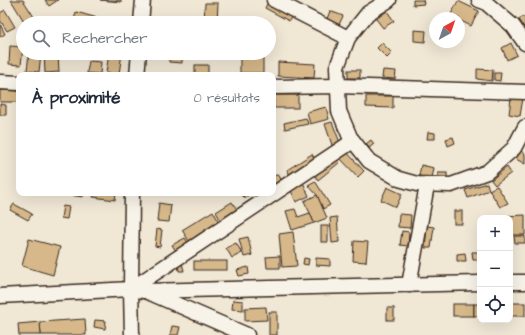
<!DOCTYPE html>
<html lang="fr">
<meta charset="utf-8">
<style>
:root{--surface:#fff;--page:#f6f6f7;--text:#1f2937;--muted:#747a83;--line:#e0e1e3}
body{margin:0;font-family:"Architects Daughter",sans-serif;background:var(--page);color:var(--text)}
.controls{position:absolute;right:12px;bottom:12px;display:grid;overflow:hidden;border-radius:8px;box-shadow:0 4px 16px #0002}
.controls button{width:36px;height:36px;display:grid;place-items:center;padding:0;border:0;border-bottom:1px solid var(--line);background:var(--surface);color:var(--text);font:20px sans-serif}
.compass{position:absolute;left:429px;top:12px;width:36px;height:36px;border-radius:50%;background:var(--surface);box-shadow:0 4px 16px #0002;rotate:40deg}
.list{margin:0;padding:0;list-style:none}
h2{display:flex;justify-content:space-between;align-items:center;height:52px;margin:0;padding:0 16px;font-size:17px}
h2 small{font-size:13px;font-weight:400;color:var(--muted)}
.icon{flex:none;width:22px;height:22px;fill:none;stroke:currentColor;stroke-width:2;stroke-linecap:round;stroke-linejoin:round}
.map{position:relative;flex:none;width:525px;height:335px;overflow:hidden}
.search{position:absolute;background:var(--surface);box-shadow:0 4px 16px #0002;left:16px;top:16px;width:260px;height:44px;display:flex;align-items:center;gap:10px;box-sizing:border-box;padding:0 14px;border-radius:22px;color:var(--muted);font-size:15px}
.panel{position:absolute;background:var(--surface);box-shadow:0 4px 16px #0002;left:16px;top:72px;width:260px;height:124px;border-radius:8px}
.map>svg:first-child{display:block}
.building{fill:#d6b88a;stroke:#3b2a1e}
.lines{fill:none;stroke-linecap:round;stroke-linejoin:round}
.minor-casing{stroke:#3b2a1e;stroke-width:17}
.minor{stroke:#f7f3e8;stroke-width:14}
</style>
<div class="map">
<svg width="525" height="335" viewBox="0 0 525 335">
<rect width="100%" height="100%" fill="#f0e7d5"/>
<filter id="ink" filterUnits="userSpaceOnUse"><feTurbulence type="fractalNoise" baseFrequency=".025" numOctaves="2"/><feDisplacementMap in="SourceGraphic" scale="8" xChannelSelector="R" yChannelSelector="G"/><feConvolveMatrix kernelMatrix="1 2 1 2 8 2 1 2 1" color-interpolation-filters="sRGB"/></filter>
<g filter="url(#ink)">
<g class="building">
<polygon points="11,0 23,0 38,23 25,23"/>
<polygon points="45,0 58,0 49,6"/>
<polygon points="100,0 121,0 121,2"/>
<polygon points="413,0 423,0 424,4 413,5"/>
<polygon points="458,1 479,11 471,26 459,20 459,18 455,18 450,16"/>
<polygon points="268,2 293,15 289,21 265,8"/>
<polygon points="205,3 218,3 217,23 204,22"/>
<polygon points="5,10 15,27 7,31 0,20 0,13"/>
<polygon points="330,11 343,16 337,29 325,24"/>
<polygon points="387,11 394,21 383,28 376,19"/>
<polygon points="76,12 112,22 112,23 83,23 74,20"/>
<polygon points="525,16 525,30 519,19"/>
<polygon points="57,18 59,23 45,23 44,21"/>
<polygon points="224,18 244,20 244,23 223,23"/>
<polygon points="187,21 214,23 187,23"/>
<polygon points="0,24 5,34 0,37"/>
<polygon points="414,30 426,31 425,42 414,41"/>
<polygon points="382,43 392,53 387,58 377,48"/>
<polygon points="511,43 517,55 507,60 502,48"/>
<polygon points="10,46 23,47 21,65 9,64"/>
<polygon points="29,53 41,53 39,72 27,71"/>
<polygon points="44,53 58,53 59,72 45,73"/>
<polygon points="109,53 122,53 119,74 106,73"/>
<polygon points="169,53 182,53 182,63 169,62"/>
<polygon points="190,53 211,53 211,55"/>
<polygon points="263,57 263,73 240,73 240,58"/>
<polygon points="89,61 101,62 100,74 87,73"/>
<polygon points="278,62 315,64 314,78 278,76"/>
<rect x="195" y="65" width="13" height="10"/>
<polygon points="477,69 493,70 492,81 477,79"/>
<rect x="348" y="70" width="12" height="8"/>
<polygon points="383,70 396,71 395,79 382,78"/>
<polygon points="494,73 501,73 500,81 494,80"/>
<polygon points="0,90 19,91 19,102 0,102"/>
<rect x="274" y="95" width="24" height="13"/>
<polygon points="366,96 393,96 393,108 366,107"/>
<polygon points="511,98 523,98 520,116 509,114"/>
<polygon points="0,104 6,105 6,115 0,115"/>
<polygon points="326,107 329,119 310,124 307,112"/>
<polygon points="306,118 308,124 285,129 284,123"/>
<polygon points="332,122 341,145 333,148 325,124"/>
<polygon points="428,132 435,133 435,139 427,139"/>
<polygon points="453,137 455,143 448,146 446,139"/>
<polygon points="371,140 374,144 369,148 366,144"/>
<polygon points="345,150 364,171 358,177 338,156"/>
<polygon points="521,151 525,154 525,164 516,159"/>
<polygon points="312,154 315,160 290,175 287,170"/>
<polygon points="336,157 340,162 318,180 314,174"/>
<polygon points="421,165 434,168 432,178 419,176"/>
<polygon points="507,167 511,173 495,185 491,180"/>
<rect x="438" y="173" width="9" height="7"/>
<polygon points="278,174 282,181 273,185 273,177"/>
<polygon points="302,180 309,196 296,202 289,186"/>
<polygon points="315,181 330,205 323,209 317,195 308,185"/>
<polygon points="487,183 489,190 468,198 465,190"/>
<polygon points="497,186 508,203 500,207 489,190"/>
<polygon points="387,187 402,194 396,207 381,200"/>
<polygon points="69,193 83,193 83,197 69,195"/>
<polygon points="94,193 116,193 115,200 93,197"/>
<polygon points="238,193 249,193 246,198"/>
<polygon points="317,195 327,218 314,223 310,213 304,201"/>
<polygon points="232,202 238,211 221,221 216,212"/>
<polygon points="159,203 171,205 169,222 157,221"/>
<polygon points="14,204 32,214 28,220 10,210"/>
<polygon points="63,206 69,207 67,219 61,218"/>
<polygon points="295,209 298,217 310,213 314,223 292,230 286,211"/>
<polygon points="213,211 219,222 189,241 182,230"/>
<rect x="454" y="211" width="8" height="13"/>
<polygon points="399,214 411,215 410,228 398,227"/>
<polygon points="525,215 525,235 510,235 510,218 505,218 505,216"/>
<polygon points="337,217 339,242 332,243 330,218"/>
<rect x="321" y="226" width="7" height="16"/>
<polygon points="427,226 434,227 431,248 425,248"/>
<polygon points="157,229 162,230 160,247 155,246"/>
<polygon points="402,231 409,232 408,246 400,245"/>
<polygon points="293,232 297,266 282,267 279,234"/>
<polygon points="514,236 525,236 525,243 515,243"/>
<polygon points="248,237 252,255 244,257 239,239"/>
<polygon points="185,238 189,244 176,251 172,245"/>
<polygon points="29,239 60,247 53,275 22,266"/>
<polygon points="354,241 368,242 366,262 353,261"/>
<polygon points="236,243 242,253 232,258 226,248"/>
<polygon points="472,252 480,252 480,260 473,260"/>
<polygon points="465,253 466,261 457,261 457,254"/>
<polygon points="280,256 280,268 267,268 266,257"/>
<polygon points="304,258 309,259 308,265 303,264"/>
<polygon points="316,258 330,259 330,266 316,265"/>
<rect x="194" y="261" width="33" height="9"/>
<polygon points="182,263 184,271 179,271 178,264"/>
<polygon points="248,267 249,274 239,276 237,270"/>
<polygon points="233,300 243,301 243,310 232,309"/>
<rect x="510" y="303" width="15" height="13"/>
<rect x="453" y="304" width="21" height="12"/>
<rect x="474" y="304" width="6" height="12"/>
<polygon points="266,307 267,320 245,321 245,308"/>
<rect x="387" y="308" width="7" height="12"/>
<rect x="269" y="312" width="8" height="23"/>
<polygon points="85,319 86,335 41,335 40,322"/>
<polygon points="95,320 106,321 105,329 94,327"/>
<polygon points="40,322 41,335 19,335 18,324"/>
<polygon points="172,326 180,327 178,335 170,335"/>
</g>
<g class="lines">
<g class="minor-casing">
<g id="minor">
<polyline points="274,0 348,38"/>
<polyline points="389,0 368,13 348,38 337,67 339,111 350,137 369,161 399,179 417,184 451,185 487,172 514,148 525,127"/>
<polyline points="479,0 485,2 513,26 525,43"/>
<polyline points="141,23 143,0"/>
<polyline points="137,75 139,53"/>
<polyline points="0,82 19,83"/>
<polyline points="273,87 338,86 525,92"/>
<polyline points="132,193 131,289 132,335"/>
<polyline points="510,282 525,282"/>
<polyline points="409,285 427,185"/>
<polyline points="131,289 353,141"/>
<polyline points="148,292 247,335"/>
<polyline points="0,296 131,289 144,291 480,283"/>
</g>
</g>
<use href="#minor" class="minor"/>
</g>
</g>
</svg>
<div class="controls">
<button>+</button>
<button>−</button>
<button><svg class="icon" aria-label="locate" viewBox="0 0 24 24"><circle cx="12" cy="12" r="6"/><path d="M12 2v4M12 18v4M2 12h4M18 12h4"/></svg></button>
</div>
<svg class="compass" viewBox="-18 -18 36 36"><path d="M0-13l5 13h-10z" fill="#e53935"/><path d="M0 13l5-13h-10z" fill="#747a83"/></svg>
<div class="search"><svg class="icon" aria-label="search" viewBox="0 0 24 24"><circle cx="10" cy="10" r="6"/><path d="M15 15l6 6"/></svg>Rechercher</div>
<section class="panel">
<h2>À proximité<small>0 résultats</small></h2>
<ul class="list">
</ul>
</section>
</div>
